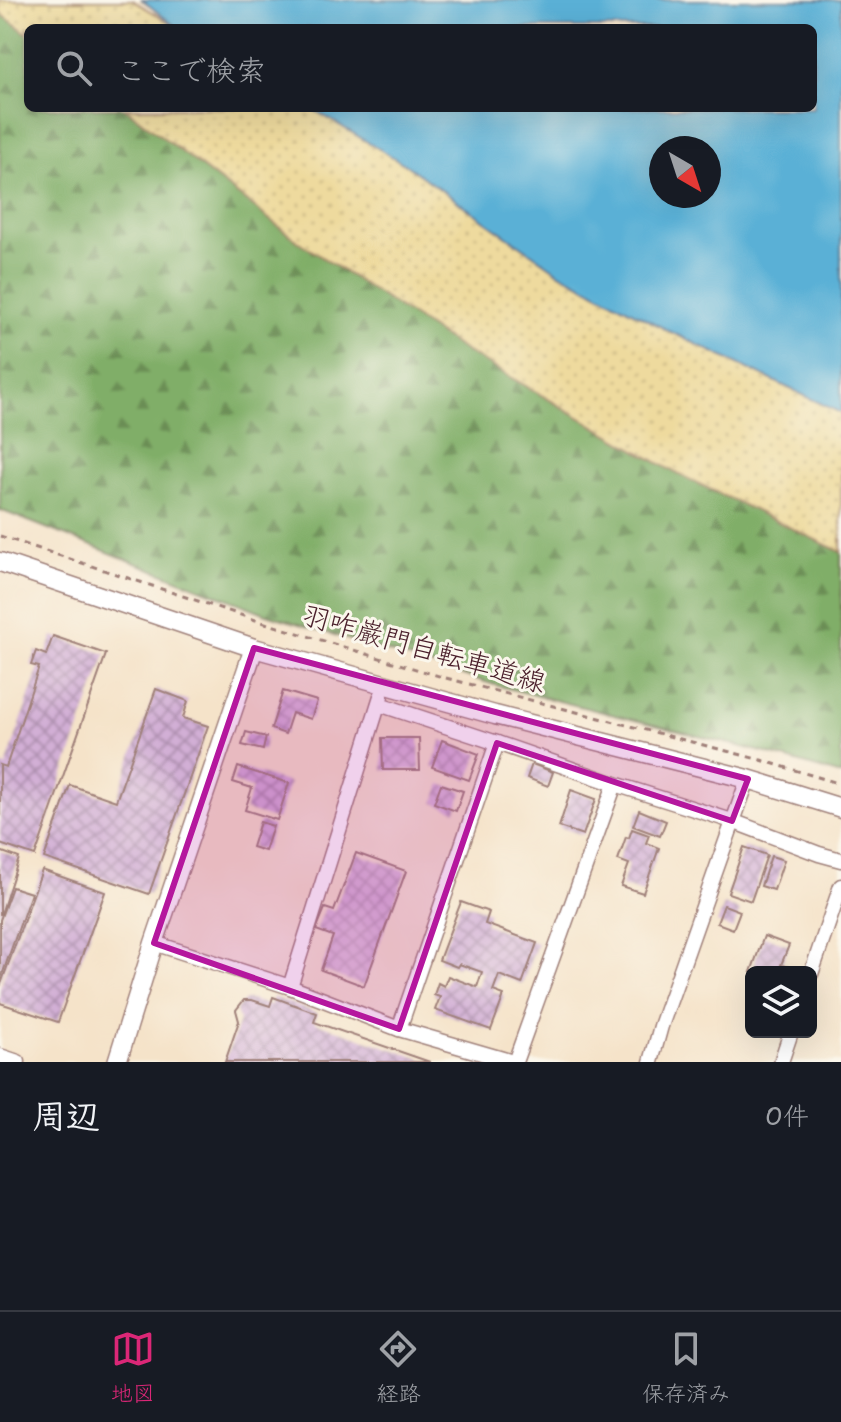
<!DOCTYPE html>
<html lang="ja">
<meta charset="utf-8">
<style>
:root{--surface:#171b24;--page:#242831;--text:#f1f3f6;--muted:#9ea1a6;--line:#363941;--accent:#db2777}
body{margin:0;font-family:"Shantell Sans","Klee One",sans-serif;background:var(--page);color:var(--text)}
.controls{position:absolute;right:24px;bottom:24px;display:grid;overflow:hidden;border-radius:12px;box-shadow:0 8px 32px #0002}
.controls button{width:72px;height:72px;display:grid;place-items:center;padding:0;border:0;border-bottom:2px solid var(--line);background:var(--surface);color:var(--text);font:40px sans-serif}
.compass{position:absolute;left:649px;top:136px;width:72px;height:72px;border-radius:50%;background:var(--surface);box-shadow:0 8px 32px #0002;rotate:141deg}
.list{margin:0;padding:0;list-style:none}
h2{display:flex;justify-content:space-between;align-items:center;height:104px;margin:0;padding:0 32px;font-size:34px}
h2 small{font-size:26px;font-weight:400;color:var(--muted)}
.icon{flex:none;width:44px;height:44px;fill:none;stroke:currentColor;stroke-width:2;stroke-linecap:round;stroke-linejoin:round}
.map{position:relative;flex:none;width:841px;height:1062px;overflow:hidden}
.search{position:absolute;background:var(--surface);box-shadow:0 8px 32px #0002;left:24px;right:24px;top:24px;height:88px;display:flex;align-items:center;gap:20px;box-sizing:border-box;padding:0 28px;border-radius:12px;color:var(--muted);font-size:30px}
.sheet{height:248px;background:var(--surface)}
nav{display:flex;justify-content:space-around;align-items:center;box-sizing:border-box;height:112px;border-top:2px solid var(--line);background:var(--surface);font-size:22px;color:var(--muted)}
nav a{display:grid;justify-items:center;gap:4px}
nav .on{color:var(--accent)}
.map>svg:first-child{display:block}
.forest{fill:url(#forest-firs);stroke:#656649;stroke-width:2}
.sand{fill:url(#sand-dots);stroke:#9c7c64;stroke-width:2}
.water{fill:#5ab0d6;stroke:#526880;stroke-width:2;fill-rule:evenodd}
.building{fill:url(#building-cross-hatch)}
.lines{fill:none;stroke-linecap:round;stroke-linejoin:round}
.minor-casing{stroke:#a0817a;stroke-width:17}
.tertiary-casing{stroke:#a0817a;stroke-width:21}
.path{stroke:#a0817a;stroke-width:3;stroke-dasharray:6 6;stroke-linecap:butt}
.minor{stroke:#fff;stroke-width:14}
.tertiary{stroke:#fff;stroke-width:18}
.marked{fill:#b5179e;fill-opacity:0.2;stroke:#b5179e;stroke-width:6;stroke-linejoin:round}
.labels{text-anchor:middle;stroke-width:6;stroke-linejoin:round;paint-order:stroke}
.street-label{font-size:28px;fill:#4a1f2b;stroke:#fbf7ec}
</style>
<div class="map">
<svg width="841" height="1062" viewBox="0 0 841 1062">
<defs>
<pattern id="forest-firs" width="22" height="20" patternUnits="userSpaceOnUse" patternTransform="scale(2)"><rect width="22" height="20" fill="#80ae67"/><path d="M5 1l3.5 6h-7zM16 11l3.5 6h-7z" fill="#6b8d55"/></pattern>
<pattern id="sand-dots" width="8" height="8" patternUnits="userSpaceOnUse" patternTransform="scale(2)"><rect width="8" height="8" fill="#eeda9e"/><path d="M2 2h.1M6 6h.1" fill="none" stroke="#cebb88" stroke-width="1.8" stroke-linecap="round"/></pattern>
<pattern id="building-cross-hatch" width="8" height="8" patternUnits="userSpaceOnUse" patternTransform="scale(2)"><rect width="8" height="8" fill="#d2afd5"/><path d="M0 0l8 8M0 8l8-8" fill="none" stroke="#ac8ead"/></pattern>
</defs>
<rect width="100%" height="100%" fill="#fbf7ec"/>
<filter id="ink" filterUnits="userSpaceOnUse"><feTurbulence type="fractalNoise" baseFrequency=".0125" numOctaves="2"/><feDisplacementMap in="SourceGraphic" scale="16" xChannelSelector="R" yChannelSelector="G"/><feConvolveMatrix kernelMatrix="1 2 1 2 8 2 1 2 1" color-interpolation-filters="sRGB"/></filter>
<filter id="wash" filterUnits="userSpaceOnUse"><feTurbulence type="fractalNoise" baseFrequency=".006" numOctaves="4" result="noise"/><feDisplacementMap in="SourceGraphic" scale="32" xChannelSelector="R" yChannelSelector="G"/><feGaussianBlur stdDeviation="1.8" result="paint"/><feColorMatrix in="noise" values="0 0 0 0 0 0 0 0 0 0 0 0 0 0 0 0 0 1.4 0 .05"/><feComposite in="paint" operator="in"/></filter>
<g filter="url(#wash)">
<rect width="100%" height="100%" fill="#f5e3c9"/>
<polygon class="forest" points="0,13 28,34 28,108 125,108 299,242 462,349 676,473 841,552 841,775 766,753 495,685 267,614 0,510"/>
<g class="sand">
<polygon points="0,0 132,0 179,28 28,28 28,34 0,13"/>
<polygon points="125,108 311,108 406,165 558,272 669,331 841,413 841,552 676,473 462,349 299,242"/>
</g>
<path class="water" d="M142,0H841V413L669,331L558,272L406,165L311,108H813V28H178ZM661,148H709V196H661Z"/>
<g id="blocks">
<g class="building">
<polygon points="53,636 106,654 35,856 0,844 0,765 6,767 39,667 31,665 36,651 46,655"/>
<polygon points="156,689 188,701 183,718 208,726 149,894 44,858 70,785 116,801"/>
<polygon points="283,691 317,701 311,719 292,713 285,734 271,729"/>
<polygon points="246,732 266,737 263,750 242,745"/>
<polygon points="382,738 419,738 420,770 383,770"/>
<polygon points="442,740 479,754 469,780 432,767"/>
<polygon points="532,764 553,772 548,786 527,778"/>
<polygon points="238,767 289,783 277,820 245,810 252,788 233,782"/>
<polygon points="441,784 463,791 456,811 434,803"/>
<polygon points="571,790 596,799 583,835 559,827"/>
<polygon points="639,810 666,821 660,836 633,826"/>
<polygon points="260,822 273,826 265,851 252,847"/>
<polygon points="632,829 649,835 646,843 659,848 643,893 621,886 629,864 618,860 626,837 629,838"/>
<polygon points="744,847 767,855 751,901 728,893"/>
<polygon points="0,851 19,858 1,914 0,914"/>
<polygon points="356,853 406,871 364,986 321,970 333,936 316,930 325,908 334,911"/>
<polygon points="771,856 784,860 774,890 761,886"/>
<polygon points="42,870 105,892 58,1022 0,1003 0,987"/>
<polygon points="12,887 31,893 0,981 0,920"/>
<polygon points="461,902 489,912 485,924 537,943 522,984 499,975 493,991 504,995 491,1030 435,1010 440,997 434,995 438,983 444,986 448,976 477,987 482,972 459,964 457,967 439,960"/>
<polygon points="724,905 740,911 733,929 717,923"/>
<polygon points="764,936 789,945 781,965 790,967 789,972 751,972"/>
<polygon points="273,997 317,1013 314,1022 430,1062 225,1062 239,1021 236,1010 244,1000 252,1000 270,1006"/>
</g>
</g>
</g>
<g filter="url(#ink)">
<use href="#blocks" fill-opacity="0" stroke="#a0817a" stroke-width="2"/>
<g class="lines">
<g class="minor-casing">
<g id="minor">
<polyline points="379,704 497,743 615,784 732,821 819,854 841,860"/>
<polyline points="154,943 290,987 399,1029 513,1062"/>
<polyline points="811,974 841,886"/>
<polyline points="290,987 381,696"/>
<polyline points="399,1029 497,743"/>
<polyline points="0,1056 18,1062"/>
<polyline points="515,1062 615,784"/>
<polyline points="651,1062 661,1026 748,779"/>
<polyline points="781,1062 791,1032"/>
</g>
</g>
<g class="tertiary-casing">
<g id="tertiary">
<polyline points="0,562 254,648 495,715 748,779 841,808"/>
<polyline points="117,1062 154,943 254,648"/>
</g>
</g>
<polyline class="path" points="0,536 265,623 442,677 761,760 841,784"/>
<use href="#minor" class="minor"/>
<use href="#tertiary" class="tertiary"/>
</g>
</g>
<path class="marked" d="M254,648L748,779L732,821L497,743L399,1029L154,943Z"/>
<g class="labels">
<g class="street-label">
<text transform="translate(424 648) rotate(16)" y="10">羽咋巌門自転車道線</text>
</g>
</g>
</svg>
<div class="controls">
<button><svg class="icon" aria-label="layers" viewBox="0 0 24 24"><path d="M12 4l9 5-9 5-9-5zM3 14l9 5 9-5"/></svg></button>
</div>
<svg class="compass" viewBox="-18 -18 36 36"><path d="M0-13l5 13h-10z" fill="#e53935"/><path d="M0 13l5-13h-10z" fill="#9ea1a6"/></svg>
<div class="search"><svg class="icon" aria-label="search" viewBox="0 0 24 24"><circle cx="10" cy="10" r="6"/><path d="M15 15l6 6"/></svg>ここで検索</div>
</div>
<section class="sheet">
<h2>周辺<small>0件</small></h2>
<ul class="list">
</ul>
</section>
<nav>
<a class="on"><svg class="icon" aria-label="map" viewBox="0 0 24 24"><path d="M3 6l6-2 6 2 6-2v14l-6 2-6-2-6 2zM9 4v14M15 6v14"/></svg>地図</a>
<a><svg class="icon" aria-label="directions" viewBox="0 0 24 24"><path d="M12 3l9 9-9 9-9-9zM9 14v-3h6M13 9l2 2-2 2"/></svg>経路</a>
<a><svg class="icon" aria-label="saved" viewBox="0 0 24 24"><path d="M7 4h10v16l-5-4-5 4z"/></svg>保存済み</a>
</nav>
